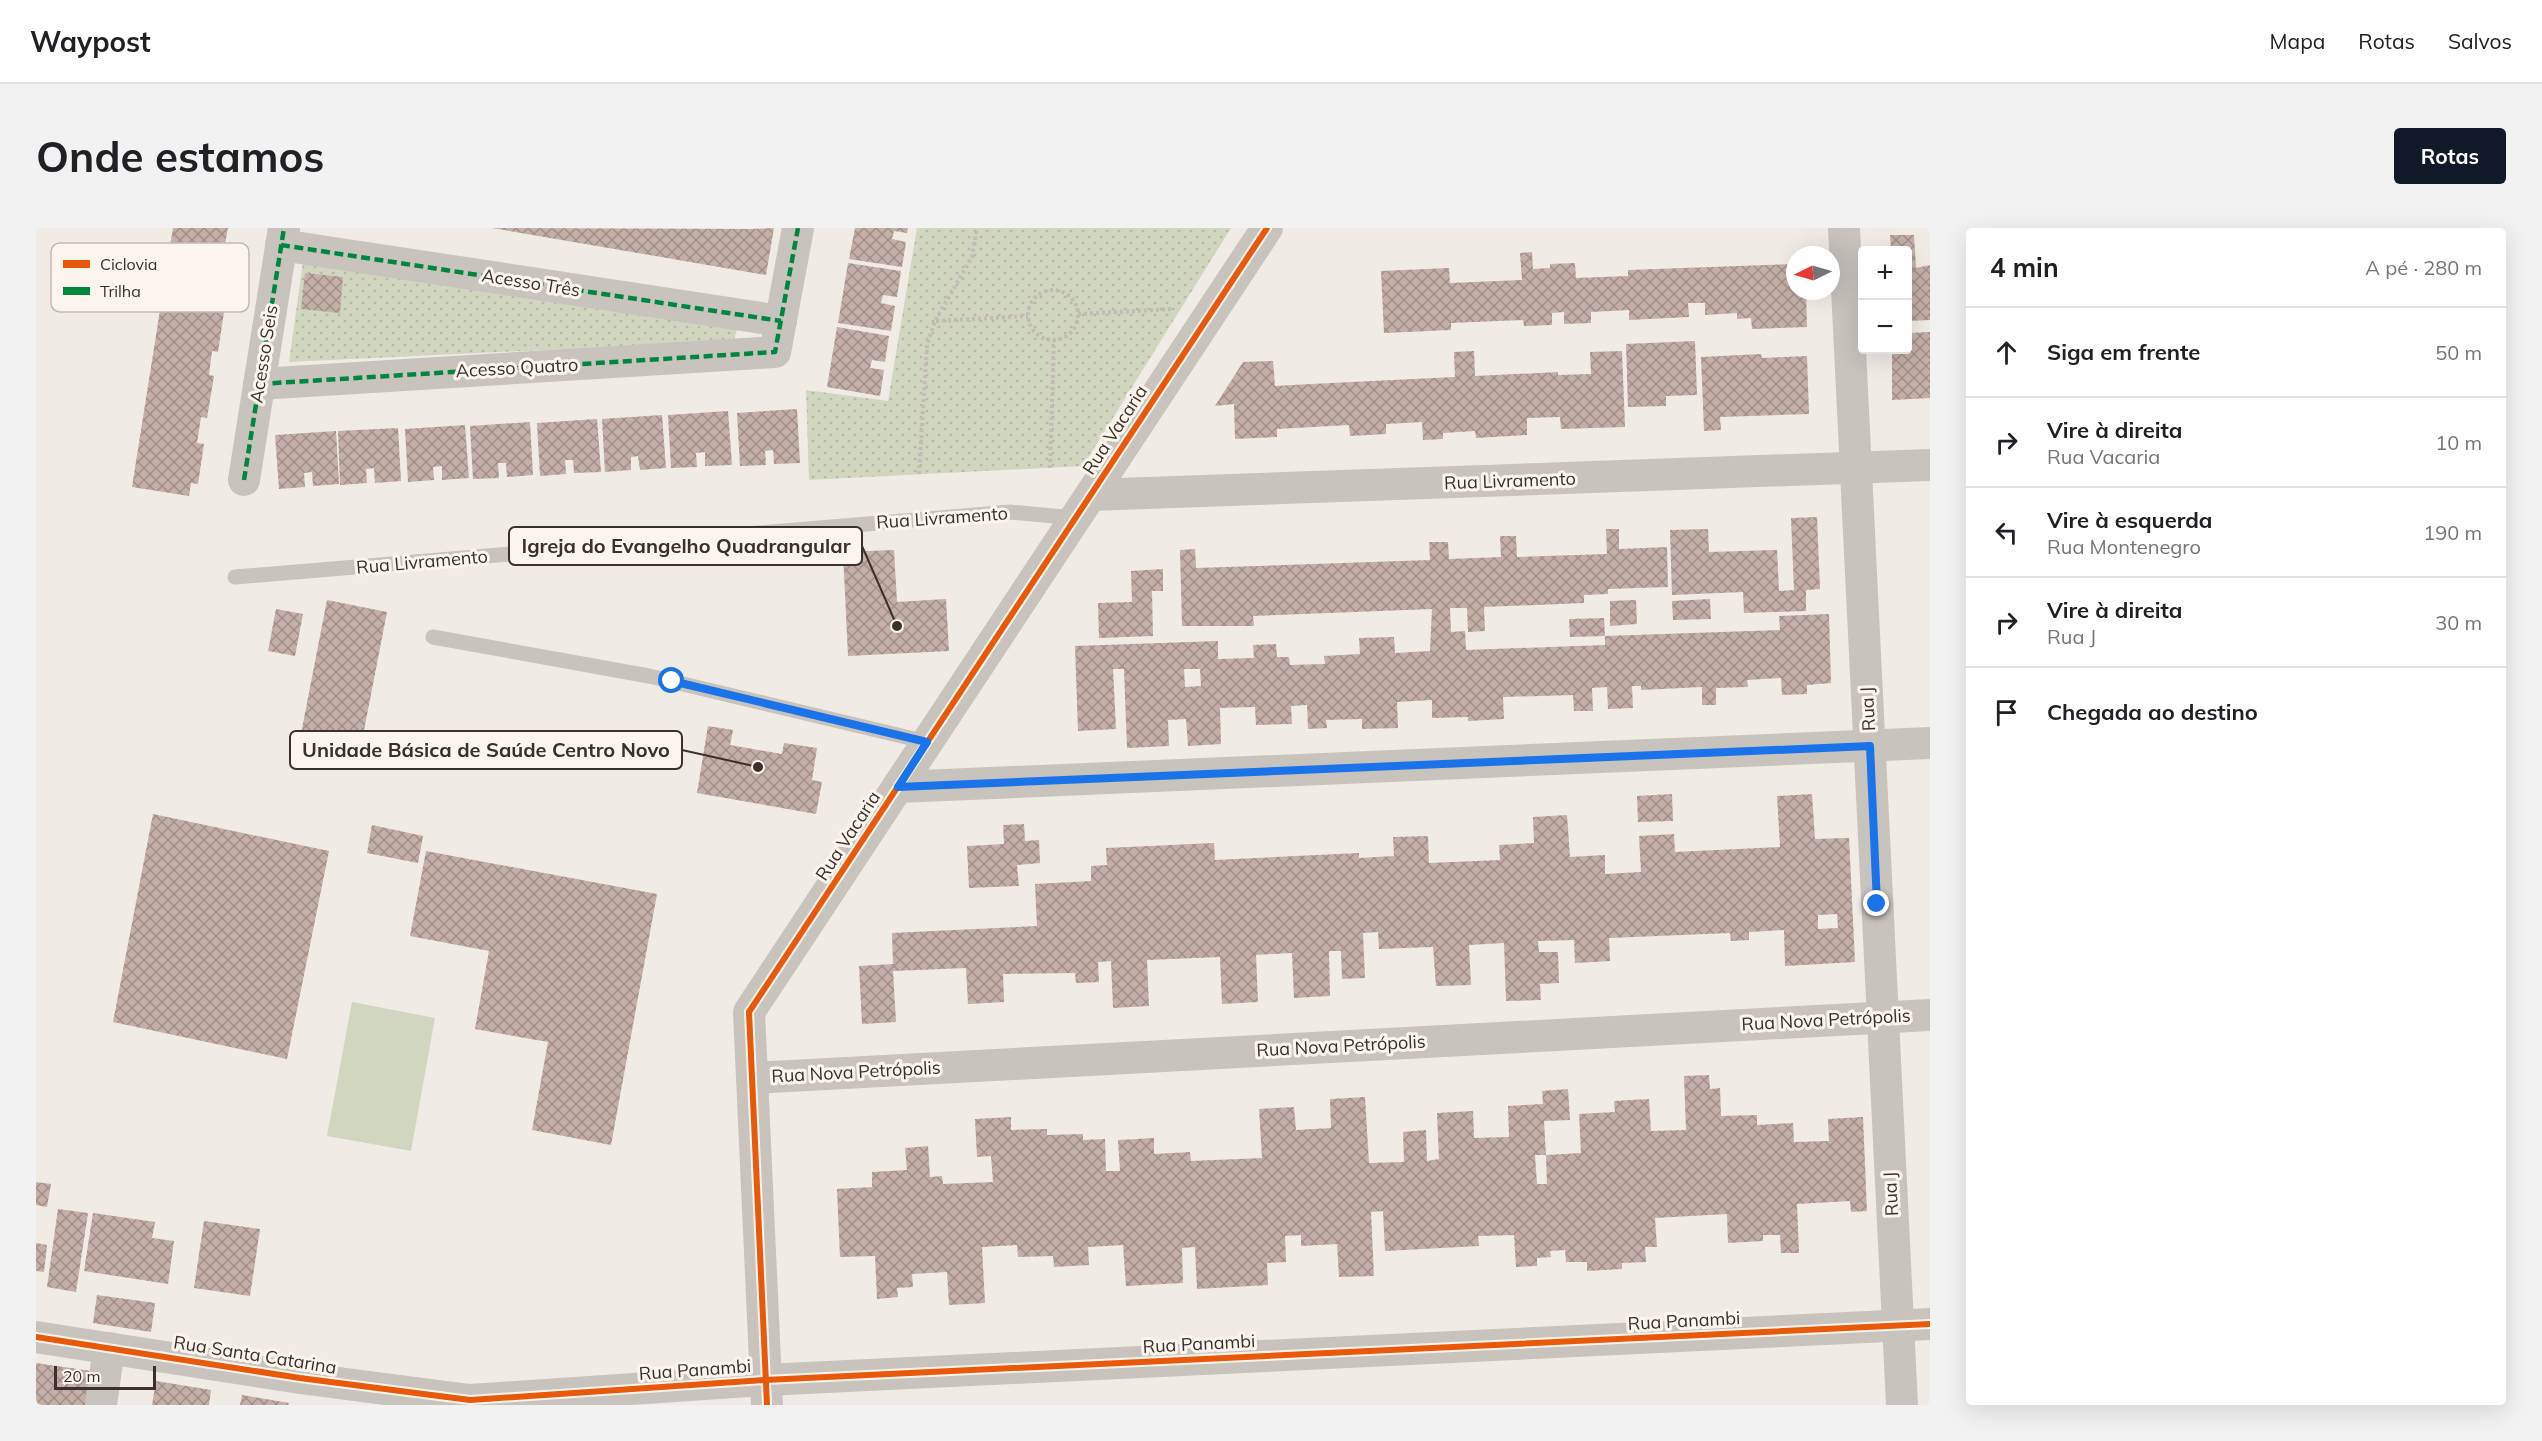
<!DOCTYPE html>
<html lang="pt">
<meta charset="utf-8">
<style>
:root{--surface:#fff;--page:#f2f2f2;--text:#202124;--muted:#757577;--line:#e0e0e0;--accent:#111827}
body{margin:0;font-family:Mulish,sans-serif;background:var(--page);color:var(--text)}
.controls{position:absolute;right:18px;top:18px;display:grid;overflow:hidden;border-radius:6px;box-shadow:0 6px 24px #0002}
.controls button{width:54px;height:54px;display:grid;place-items:center;padding:0;border:0;border-bottom:2px solid var(--line);background:var(--surface);color:var(--text);font:30px sans-serif}
.compass{position:absolute;left:1750px;top:18px;width:54px;height:54px;border-radius:50%;background:var(--surface);box-shadow:0 6px 24px #0002;rotate:265deg}
.scale{position:absolute;left:18px;bottom:15px;width:102px;box-sizing:border-box;padding-left:6px;border:3px solid #3b302b;border-top:0;font-size:16px;line-height:21px;white-space:nowrap;color:#3b302b;-webkit-text-stroke:4px #fbf5ee;paint-order:stroke}
.stop{position:absolute;width:18px;height:18px;margin:-14px;border:4px solid #1a73e8;border-radius:50%;background:#fff}
.stop.end{background:#1a73e8;border-color:#fff;box-shadow:0 2px 6px #0008}
.list{margin:0;padding:0;list-style:none}
h2{display:flex;justify-content:space-between;align-items:center;height:78px;margin:0;padding:0 24px;font-size:26px}
h2 small{font-size:20px;font-weight:400;color:var(--muted)}
.list li{display:grid;grid-template-columns:39px 1fr auto;gap:18px;align-items:center;box-sizing:border-box;height:90px;padding:0 24px;border-top:2px solid var(--line)}
.list b{display:block;font-size:22px;white-space:nowrap}
.list p{margin:0;font-size:20px;white-space:nowrap;color:var(--muted)}
.list em{font-size:20px;font-style:normal;color:var(--muted)}
.icon{flex:none;width:33px;height:33px;fill:none;stroke:currentColor;stroke-width:2;stroke-linecap:round;stroke-linejoin:round}
.map{position:relative;flex:none;width:1894px;height:1177px;overflow:hidden;border-radius:6px}
header{display:flex;align-items:center;gap:36px;box-sizing:border-box;height:84px;padding:0 30px;background:var(--surface);border-bottom:2px solid var(--line)}
header strong{font-size:28px}
nav{display:flex;gap:33px;margin-inline-start:auto;font-size:21px}
.intro{display:flex;align-items:center;justify-content:space-between;box-sizing:border-box;height:144px;padding:0 36px}
h1{margin:0;font-size:42px}
.button{padding:15px 27px;border-radius:6px;background:var(--accent);color:#fff;font-size:21px;font-weight:700}
main{display:flex;gap:36px;padding:0 36px}
aside{flex:1;background:var(--surface);border-radius:6px;box-shadow:0 6px 24px #0002}
.map>svg:first-child{display:block}
.green{fill:url(#green-dots)}
.pitch{fill:#d1d6bf}
.building{fill:url(#building-cross-hatch);fill-rule:evenodd}
.lines{fill:none;stroke-linecap:round;stroke-linejoin:round}
.path{stroke:#c2bbb6;stroke-width:4;stroke-dasharray:3 3;stroke-linecap:butt}
.service{stroke:#c9c3be;stroke-width:15}
.minor{stroke:#c9c3be;stroke-width:32}
.quiet{stroke:#00873e;stroke-width:4.5;stroke-dasharray:9 4.5;stroke-linecap:butt}
.cycleway-casing{stroke:#fbf5ee;stroke-width:10}
.cycleway{stroke:#e8590c;stroke-width:6}
.route{stroke:#1a73e8;stroke-width:8}
.labels{text-anchor:middle;stroke-width:6;stroke-linejoin:round;paint-order:stroke}
.street-label{font-size:18px;fill:#3b302b;stroke:#fbf5ee}
.key{fill:#fbf5ee;stroke:#c1bab4;stroke-width:1.5}
.key-label{font-size:16px;fill:#3b302b}
.leader{fill:none;stroke:#3b302b;stroke-width:2}
.callout-dot{fill:#3b302b;stroke:#fbf5ee;stroke-width:2}
.callout{fill:#fbf5ee;stroke:#3b302b;stroke-width:2}
.callout-label{font-size:20px;text-anchor:middle;font-weight:bold;fill:#3b302b}
</style>
<header>
<strong>Waypost</strong>
<nav><a>Mapa</a><a>Rotas</a><a>Salvos</a></nav>
</header>
<div class="intro"><h1>Onde estamos</h1><a class="button">Rotas</a></div>
<main>
<div class="map">
<svg width="1894" height="1177" viewBox="0 0 1894 1177">
<defs>
<pattern id="green-dots" width="8" height="8" patternUnits="userSpaceOnUse" patternTransform="scale(1.5)"><rect width="8" height="8" fill="#d1d6bf"/><path d="M2 2h.1M6 6h.1" fill="none" stroke="#b4b8a4" stroke-width="1.8" stroke-linecap="round"/></pattern>
<pattern id="building-cross-hatch" width="8" height="8" patternUnits="userSpaceOnUse" patternTransform="scale(1.5)"><rect width="8" height="8" fill="#c3afa7"/><path d="M0 0l8 8M0 8l8-8" fill="none" stroke="#a08f88"/></pattern>
</defs>
<rect width="100%" height="100%" fill="#f0ebe5"/>
<g class="green">
<polygon points="881,0 1195,0 1047,238 773,252 770,162 852,173"/>
<polygon points="267,34 701,101 698,113 253,134"/>
</g>
<polygon class="pitch" points="316,774 399,790 375,923 291,908"/>
<g class="building">
<polygon points="137,0 192,0 189,16 199,18 192,58 188,57 185,69 183,83 188,84 182,124 176,123 173,147 178,148 171,190 165,189 161,215 168,216 162,256 155,255 153,268 96,259"/>
<polygon points="456,0 715,1 738,0 730,47"/>
<polygon points="819,0 872,0 871,5 858,3 856,11 870,14 866,39 813,31"/>
<polygon points="1854,7 1878,7 1880,40 1894,37 1894,92 1872,93 1872,22 1855,22"/>
<polygon points="1496,24 1497,41 1514,40 1514,36 1539,35 1540,50 1592,48 1592,42 1759,36 1759,63 1770,63 1771,99 1716,101 1715,90 1701,91 1701,85 1669,87 1669,75 1652,75 1653,89 1593,92 1593,82 1555,84 1555,95 1528,96 1528,84 1516,85 1516,97 1488,98 1487,92 1415,95 1415,102 1348,105 1345,43 1413,40 1414,55 1486,52 1484,25"/>
<polygon points="812,35 865,43 861,69 847,67 845,75 859,78 855,103 802,95"/>
<polygon points="269,45 307,49 304,85 265,81"/>
<polygon points="801,99 853,108 849,134 836,132 834,140 848,142 844,168 791,159"/>
<polygon points="1894,104 1894,170 1856,172 1856,122 1872,122 1872,105"/>
<polygon points="1659,113 1661,167 1630,168 1630,178 1592,179 1590,116"/>
<polygon points="1438,123 1439,148 1522,144 1522,147 1555,146 1554,124 1586,123 1589,199 1525,201 1524,189 1491,190 1491,207 1440,210 1439,203 1407,205 1407,211 1387,212 1386,194 1350,196 1350,206 1314,208 1313,197 1241,201 1241,209 1199,211 1198,176 1179,178 1207,134 1237,133 1239,158 1275,156 1419,149 1418,124"/>
<polygon points="1725,126 1726,130 1771,128 1773,186 1684,189 1685,202 1668,203 1665,129"/>
<polygon points="761,181 764,235 738,236 737,222 729,223 730,237 704,238 701,185"/>
<polygon points="692,183 696,237 669,238 669,224 660,225 661,239 635,240 632,187"/>
<polygon points="626,187 630,240 604,242 602,228 595,229 595,242 569,244 566,191"/>
<polygon points="561,191 565,244 538,245 537,232 529,232 530,246 504,248 501,195"/>
<polygon points="494,194 497,247 471,249 470,235 462,235 463,250 437,251 434,198"/>
<polygon points="429,197 433,250 406,252 406,238 397,239 398,252 372,254 369,201"/>
<polygon points="362,200 365,253 339,255 338,240 330,241 331,255 304,257 302,203"/>
<polygon points="300,203 303,256 277,258 276,244 268,245 269,259 243,261 239,207"/>
<polygon points="1781,289 1784,361 1770,362 1770,383 1708,385 1707,364 1636,367 1634,302 1672,301 1673,324 1741,322 1743,363 1758,362 1755,290"/>
<path d="M1570,301H1583V321L1631,319L1632,359L1572,361V366L1548,367V375L1448,379L1449,403L1432,404L1431,380H1414L1415,404L1429,403L1430,422L1569,417V408L1744,402L1743,388L1793,386L1795,455L1771,457V466L1746,467L1745,450L1711,452L1712,459L1680,460V477H1666V459L1605,462V458H1596L1597,480L1572,481L1571,459L1556,460L1557,483H1538L1537,467L1467,469L1468,491L1432,493V489L1396,490V472L1361,474L1362,500L1326,501V491L1290,492L1291,500L1272,501L1271,477L1255,478L1256,496L1220,497L1219,479L1184,480L1185,516L1152,518L1150,491L1132,492L1133,518L1091,520L1088,441H1077L1080,501L1042,503L1039,418L1182,413V431L1218,430L1217,417L1240,416L1241,429H1253L1254,437L1289,436L1288,428L1324,426L1323,410L1358,409L1359,425L1394,423L1396,381L1217,388L1218,398H1146L1144,322L1159,321L1160,340L1394,332L1393,314H1412L1413,331L1465,329L1464,308H1480L1481,329L1571,326ZM1148,441H1164L1165,458L1149,459Z"/>
<polygon points="858,322 861,374 910,371 913,423 812,428 807,324"/>
<polygon points="1127,341 1127,363 1116,363 1117,408 1063,410 1062,375 1096,374 1095,343"/>
<polygon points="1674,371 1675,391 1637,392 1636,373"/>
<polygon points="291,372 351,384 323,528 263,516"/>
<polygon points="1600,372 1601,396 1574,398 1574,373"/>
<polygon points="240,381 267,386 259,428 232,423"/>
<polygon points="1568,390 1569,408 1534,409 1533,391"/>
<polygon points="672,498 697,502 694,517 746,526 748,515 781,520 776,552 786,554 780,586 661,565"/>
<polygon points="1636,566 1637,593 1602,594 1601,568"/>
<path d="M1776,566L1779,611L1813,610L1819,734L1749,738L1748,702L1713,704V712L1695,713L1694,705L1573,710L1574,733L1539,735L1538,712L1502,713L1503,724H1522L1523,755L1504,756L1505,772L1470,773L1468,715L1433,717L1435,757L1400,758L1397,719L1343,721L1342,704L1327,705L1329,750L1306,751L1305,723H1293L1294,768L1258,770L1256,725L1220,727L1222,774L1186,776L1184,729L1111,732L1113,778L1077,780L1075,733L1062,734L1063,754L1040,755L1039,745L967,746L968,774L932,776L930,740L857,743L860,794L826,796L823,738L857,736L856,705L1001,698L999,656L1055,653V638L1071,637L1070,620L1178,615L1179,632L1323,625V630L1358,628L1357,609L1392,608L1393,635L1464,632L1463,617L1498,615L1497,589L1531,587L1534,629L1569,627V646L1605,644L1603,608L1638,606L1639,624L1744,619L1741,568ZM1801,686L1802,700L1782,701V687Z"/>
<polygon points="117,586 293,623 251,831 77,794"/>
<polygon points="988,596 989,613 1003,612 1004,635 981,637 983,658 933,660 931,618 968,616 967,597"/>
<polygon points="336,597 387,608 382,635 331,625"/>
<polygon points="390,623 621,666 575,917 496,902 512,814 439,801 453,723 374,708"/>
<path d="M1673,847L1674,861L1684,860L1685,888L1721,887V897L1757,895L1758,914L1793,913L1792,891L1827,889L1831,983L1815,984L1814,973L1761,976L1763,1025H1745L1744,1007H1727V1013L1692,1015L1691,986L1619,990L1621,1019H1609L1610,1034L1586,1035V1041L1551,1043V1034H1530L1529,1022L1514,1023L1515,1029L1501,1030V1038L1480,1039L1478,1007L1442,1008L1443,1018L1349,1023L1347,983L1335,984L1338,1048L1303,1049L1301,1016L1265,1018V1007L1249,1008L1250,1034L1231,1035L1232,1057L1161,1061L1159,1019L1146,1020L1147,1055L1090,1058L1087,1017L1052,1019L1053,1037L1018,1039L1017,1028L982,1029L981,1017L946,1019L949,1075L913,1077L911,1044L876,1046L877,1059L861,1060L862,1069L841,1071L839,1028L804,1029L801,961L836,959V944L871,942L869,920L892,918L894,949L906,948L907,956L957,954L955,928L941,929L939,891L975,889V902L1011,901V907L1047,906V912L1069,911L1070,943H1084L1082,912L1118,910V926L1154,924L1155,933L1226,930L1223,881L1258,879L1260,902L1295,900L1294,871L1329,869L1333,935L1368,934L1367,904L1390,902L1391,933L1403,931L1401,885L1437,883L1438,910L1473,909L1472,878L1507,876L1506,863L1532,861L1534,892L1508,893L1510,927L1545,925L1543,886L1579,884L1578,873L1613,871L1615,903L1650,902L1648,848ZM1499,927H1510L1511,956H1501Z"/>
<polygon points="0,954 15,956 11,979 0,977"/>
<polygon points="22,981 52,985 40,1064 11,1059"/>
<polygon points="57,985 119,994 116,1010 138,1013 132,1056 48,1043"/>
<polygon points="168,993 224,1001 214,1068 158,1060"/>
<polygon points="0,1015 11,1017 8,1044 0,1043"/>
<polygon points="61,1067 119,1075 115,1104 57,1095"/>
<polygon points="0,1135 55,1143 50,1177 0,1177"/>
<polygon points="120,1153 175,1162 173,1177 116,1177"/>
<polygon points="206,1167 253,1175 252,1177 204,1177"/>
</g>
<g class="lines">
<g class="path">
<circle cx="1017" cy="87" r="25"/>
<polyline points="1042,86 1137,81"/>
<polyline points="900,93 992,88"/>
<polyline points="1014,240 1018,113"/>
<polyline points="883,246 891,117 899,93 936,29 941,0"/>
</g>
<g class="service">
<polyline points="199,349 974,284 1040,290"/>
<polyline points="397,409 613,448 891,514"/>
</g>
<g class="minor">
<polyline points="1808,0 1866,1177"/>
<polyline points="245,17 745,93"/>
<polyline points="223,156 739,124 762,0"/>
<polyline points="208,252 248,0"/>
<polyline points="1055,267 1894,237"/>
<polyline points="862,559 1894,515"/>
<polyline points="716,850 1894,787"/>
<polyline points="0,1109 264,1150 434,1172 729,1152 1894,1096"/>
<polyline points="65,1177 73,1120"/>
<polyline points="731,1177 713,784 1231,0"/>
</g>
<g class="quiet">
<polyline points="245,17 745,93"/>
<polyline points="223,156 739,124 762,0"/>
<polyline points="208,252 248,0"/>
</g>
<g class="cycleway-casing">
<g id="cycleway">
<polyline points="0,1109 264,1150 434,1172 729,1152 1894,1096"/>
<polyline points="731,1177 713,784 1231,0"/>
</g>
</g>
<use href="#cycleway" class="cycleway"/>
</g>
<g class="lines">
<polyline class="route" points="636,453 891,514 862,559 1834,518 1841,676"/>
</g>
<g class="labels">
<g class="street-label">
<text transform="translate(495 55) rotate(9)" y="6">Acesso Três</text>
<text transform="translate(228 126) rotate(-81)" y="6">Acesso Seis</text>
<text transform="translate(481 140) rotate(-3)" y="6">Acesso Quatro</text>
<text transform="translate(1079 202) rotate(-57)" y="6">Rua Vacaria</text>
<text transform="translate(1474 253) rotate(-2)" y="6">Rua Livramento</text>
<text transform="translate(906 290) rotate(-4)" y="6">Rua Livramento</text>
<text transform="translate(386 334) rotate(-5)" y="6">Rua Livramento</text>
<text transform="translate(1832 481) rotate(-93)" y="6">Rua J</text>
<text transform="translate(812 608) rotate(-57)" y="6">Rua Vacaria</text>
<text transform="translate(1790 792) rotate(-3)" y="6">Rua Nova Petrópolis</text>
<text transform="translate(1305 818) rotate(-3)" y="6">Rua Nova Petrópolis</text>
<text transform="translate(820 844) rotate(-3)" y="6">Rua Nova Petrópolis</text>
<text transform="translate(1855 966) rotate(-93)" y="6">Rua J</text>
<text transform="translate(1648 1093) rotate(-3)" y="6">Rua Panambi</text>
<text transform="translate(1163 1116) rotate(-3)" y="6">Rua Panambi</text>
<text transform="translate(219 1127) rotate(9)" y="6">Rua Santa Catarina</text>
<text transform="translate(659 1142) rotate(-4)" y="6">Rua Panambi</text>
</g>
</g>
<rect x="15" y="15" width="198" height="69" rx="9" class="key"/>
<rect x="27" y="32" width="27" height="8" fill="#e8590c"/>
<rect x="27" y="59" width="27" height="8" fill="#00873e"/>
<g class="key-label">
<text x="64" y="42">Ciclovia</text>
<text x="64" y="69">Trilha</text>
</g>
<path class="leader" d="M861 398L826 318M722 539L646 522"/>
<g class="callout-dot">
<circle cx="861" cy="398" r="6"/>
<circle cx="722" cy="539" r="6"/>
</g>
<g class="callout">
<rect x="473" y="299" width="353" height="38" rx="6"/>
<rect x="254" y="503" width="392" height="38" rx="6"/>
</g>
<g class="callout-label">
<text x="650" y="325">Igreja do Evangelho Quadrangular</text>
<text x="450" y="529">Unidade Básica de Saúde Centro Novo</text>
</g>
</svg>
<div class="controls">
<button>+</button>
<button>−</button>
</div>
<svg class="compass" viewBox="-18 -18 36 36"><path d="M0-13l5 13h-10z" fill="#e53935"/><path d="M0 13l5-13h-10z" fill="#757577"/></svg>
<div class="scale">20 m</div>
<div class="stop" style="left:636px;top:453px"></div>
<div class="stop end" style="left:1841px;top:676px"></div>
</div>
<aside>
<h2>4 min<small>A pé · 280 m</small></h2>
<ul class="list">
<li><svg class="icon" aria-label="ahead" viewBox="0 0 24 24"><path d="M12 20V5M6 11l6-6 6 6"/></svg><div><b>Siga em frente</b></div><em>50 m</em></li>
<li><svg class="icon" aria-label="right" viewBox="0 0 24 24"><path d="M7 20v-9h11M14 6l5 5-5 5"/></svg><div><b>Vire à direita</b><p>Rua Vacaria</p></div><em>10 m</em></li>
<li><svg class="icon" aria-label="left" viewBox="0 0 24 24"><path d="M17 20v-9H6M10 6l-5 5 5 5"/></svg><div><b>Vire à esquerda</b><p>Rua Montenegro</p></div><em>190 m</em></li>
<li><svg class="icon" aria-label="right" viewBox="0 0 24 24"><path d="M7 20v-9h11M14 6l5 5-5 5"/></svg><div><b>Vire à direita</b><p>Rua J</p></div><em>30 m</em></li>
<li><svg class="icon" aria-label="arrive" viewBox="0 0 24 24"><path d="M6 21V4h12l-3 4 3 4H6"/></svg><div><b>Chegada ao destino</b></div></li>
</ul>
</aside>
</main>
